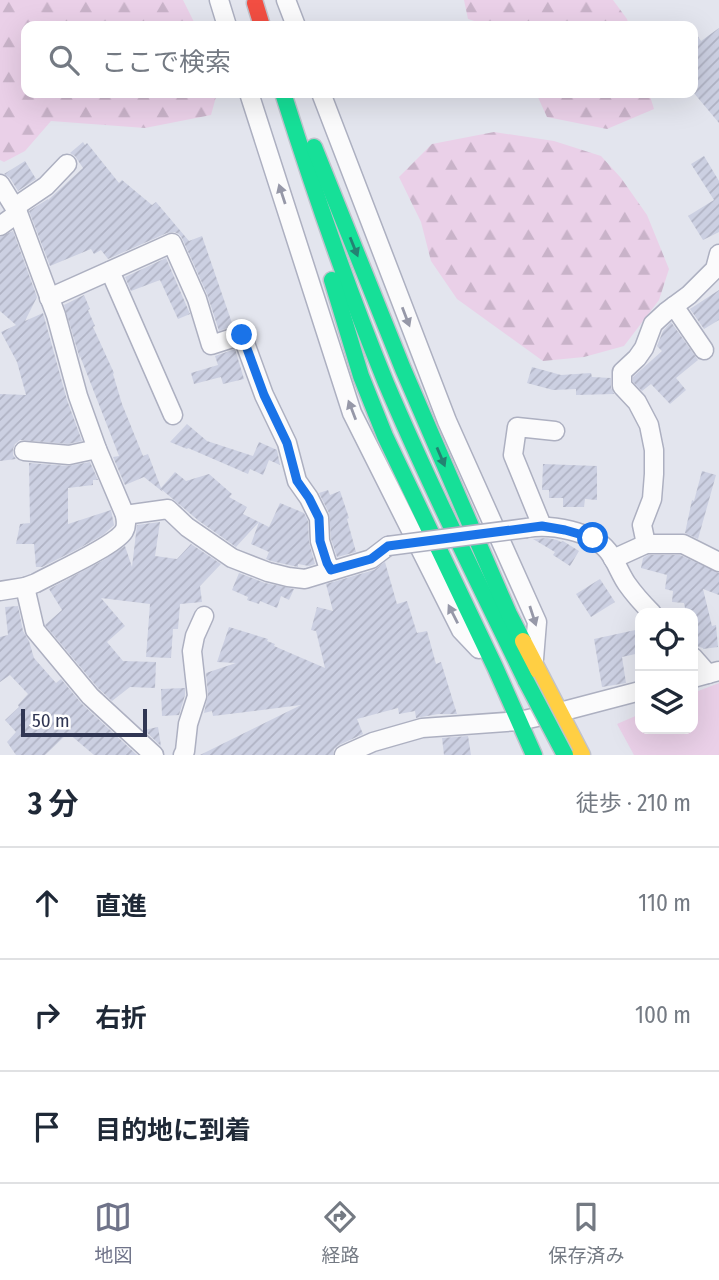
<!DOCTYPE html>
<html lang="ja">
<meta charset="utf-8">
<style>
:root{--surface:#fff;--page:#f6f6f7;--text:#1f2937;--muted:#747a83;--line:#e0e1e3;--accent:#6f7389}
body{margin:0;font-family:"Fira Sans Condensed","Noto Sans JP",sans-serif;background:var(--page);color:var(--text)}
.controls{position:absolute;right:21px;bottom:21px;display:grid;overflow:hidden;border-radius:14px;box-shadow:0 7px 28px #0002}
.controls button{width:63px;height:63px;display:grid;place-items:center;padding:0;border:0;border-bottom:2px solid var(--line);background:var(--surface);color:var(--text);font:35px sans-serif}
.scale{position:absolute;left:21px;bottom:18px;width:126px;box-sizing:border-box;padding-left:7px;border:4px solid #303653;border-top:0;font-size:19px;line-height:24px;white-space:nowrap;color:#303653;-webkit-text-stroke:5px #fff;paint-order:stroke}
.stop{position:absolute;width:21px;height:21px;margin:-16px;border:5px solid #1a73e8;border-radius:50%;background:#fff}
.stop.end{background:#1a73e8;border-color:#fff;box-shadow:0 2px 7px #0008}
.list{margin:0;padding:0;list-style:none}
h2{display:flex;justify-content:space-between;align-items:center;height:91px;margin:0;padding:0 28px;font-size:30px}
h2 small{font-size:23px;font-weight:400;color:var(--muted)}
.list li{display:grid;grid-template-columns:46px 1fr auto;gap:21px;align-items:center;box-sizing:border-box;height:112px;padding:0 28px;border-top:2px solid var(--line)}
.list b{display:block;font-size:26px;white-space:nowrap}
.list em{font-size:23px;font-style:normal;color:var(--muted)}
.icon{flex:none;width:38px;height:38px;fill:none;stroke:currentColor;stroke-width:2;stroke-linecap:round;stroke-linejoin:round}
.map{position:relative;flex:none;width:719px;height:755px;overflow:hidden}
.search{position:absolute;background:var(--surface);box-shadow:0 7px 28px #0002;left:21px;right:21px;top:21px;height:77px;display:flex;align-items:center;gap:18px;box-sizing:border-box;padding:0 24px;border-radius:14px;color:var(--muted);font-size:26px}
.sheet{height:427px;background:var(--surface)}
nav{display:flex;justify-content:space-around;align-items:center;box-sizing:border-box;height:98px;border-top:2px solid var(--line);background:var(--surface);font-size:19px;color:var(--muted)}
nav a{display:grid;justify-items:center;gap:4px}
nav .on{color:var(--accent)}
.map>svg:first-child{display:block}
.forest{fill:url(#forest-firs)}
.park{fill:#ead0e8}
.building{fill:url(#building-hatch)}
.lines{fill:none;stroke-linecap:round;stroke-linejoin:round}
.street-casing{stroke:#adb0c1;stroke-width:21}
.fast-casing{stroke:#c0c2cc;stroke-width:19}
.slow-casing{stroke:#c0c2cc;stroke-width:19}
.jam-casing{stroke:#c0c2cc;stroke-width:19}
.street{stroke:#fbfbfc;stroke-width:18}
.fast{stroke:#16e098;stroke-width:16}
.slow{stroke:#ffcf43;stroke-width:16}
.jam{stroke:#f24e42;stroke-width:16}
.street-bridge-casing{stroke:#adb0c1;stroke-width:21;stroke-linecap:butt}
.fast-bridge-casing{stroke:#c0c2cc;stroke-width:19;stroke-linecap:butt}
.street-bridge{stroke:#fbfbfc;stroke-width:18}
.fast-bridge{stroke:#16e098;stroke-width:16}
.oneway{fill:#9698a8}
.oneway2{fill:#248272}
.route{stroke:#1a73e8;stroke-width:9}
</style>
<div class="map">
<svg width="719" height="755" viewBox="0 0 719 755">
<defs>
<pattern id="forest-firs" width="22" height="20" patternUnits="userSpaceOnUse" patternTransform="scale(1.75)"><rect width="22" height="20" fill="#ead0e8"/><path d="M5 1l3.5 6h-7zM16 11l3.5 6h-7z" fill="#c9b3c9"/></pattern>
<pattern id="building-hatch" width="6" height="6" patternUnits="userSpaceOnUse" patternTransform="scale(1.75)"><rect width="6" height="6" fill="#ccd0e2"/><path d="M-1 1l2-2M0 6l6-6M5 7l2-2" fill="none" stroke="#b0b3c4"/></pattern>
</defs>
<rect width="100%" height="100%" fill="#e3e5ee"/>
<g class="forest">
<polygon points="0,0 183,0 196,26 26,26 26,93 217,93 211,115 145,128 51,121 25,151 4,162 0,160"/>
<polygon points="464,0 613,0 627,19 629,26 490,26 468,19"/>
<polygon points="536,93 649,93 654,109 607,129 547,117"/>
<polygon points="494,132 554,141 601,156 621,178 647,215 669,269 659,300 624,346 584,357 543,361 457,299 431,261 421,222 399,177 432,144"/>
</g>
<polygon class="park" points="719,683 719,755 634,755 617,724 640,714 640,729 693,729 693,693"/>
<g class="building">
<polygon points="719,28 719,123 693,92 693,29 701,41"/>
<polygon points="83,142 85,145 87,143 119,183 122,180 152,205 156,202 189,241 202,236 233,326 219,331 207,294 182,238 179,234 174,232 167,233 108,259 101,250 94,254 91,249 50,266 29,211 48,199 48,200 83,168 75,156 70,153"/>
<polygon points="704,156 719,181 719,232 703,240 688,216 714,200 691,164"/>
<polygon points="25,161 36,179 18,191 10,178 4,174"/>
<polygon points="13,231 37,297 25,321 43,313 67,400 82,441 68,444 20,440 15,444 13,449 13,455 16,459 0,461 0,394 26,395 17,362 1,332 16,325 0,311 0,237"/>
<polygon points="166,258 190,314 178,319 160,280 131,291 125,277"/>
<polygon points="719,290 719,320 704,329 690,309"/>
<polygon points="84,295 90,309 88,310 95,326 93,327 114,373 113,374 122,404 143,456 148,454 161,488 175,472 186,481 209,474 232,494 229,497 247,507 243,514 259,522 236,547 199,521 161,489 163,492 144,477 125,485 113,457 119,456 80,356 80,359 64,305"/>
<polygon points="671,322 698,360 676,378 686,390 670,404 651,384 642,391 633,382 633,377 662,351 657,346 663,331"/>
<polygon points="235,349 244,379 223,384 221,377 194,384 191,373 218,365 215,356"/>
<polygon points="532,367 561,375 591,373 592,377 611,378 611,387 614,394 576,395 576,389 553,390 527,383"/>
<polygon points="187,424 207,441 253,456 259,442 277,450 280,465 269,460 263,475 250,469 248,474 188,448 187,449 170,442"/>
<polygon points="90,462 98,480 93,480 93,485 68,488 68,524 111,510 114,525 103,535 78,549 42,567 36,567 34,544 16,544 20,524 30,523 29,463 68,466"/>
<polygon points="543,464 597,466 597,500 585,499 584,507 563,507 563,498 549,498 549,490 542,490"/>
<polygon points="702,471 716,475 698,539 685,533 692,500 694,501"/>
<polygon points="328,490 330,495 340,491 349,518 347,519 356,552 337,557 331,539 329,513 319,493"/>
<polygon points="280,503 304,513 308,521 309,542 315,564 309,566 298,564 298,567 271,561 266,559 269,552 251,544 259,522 269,527"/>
<polygon points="160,522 155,556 177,559 191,544 221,564 200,586 202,602 180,604 178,629 173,629 171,658 146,657 150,604 101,598 125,626 107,642 123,661 156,662 155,688 130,687 112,701 98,688 45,625 62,610 49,589 102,561 125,546 132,567 137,525"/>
<polygon points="547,538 557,540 561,542 563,541 579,551 570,566 553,555 555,552 533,539"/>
<polygon points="648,555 680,555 719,573 719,595 703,589 712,626 716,625 718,647 703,649 703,648 696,646 695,640 693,640 693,613 686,613 684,603 672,602 673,591 665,589 667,575 641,568 643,558"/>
<polygon points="385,562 397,604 407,601 417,633 427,631 436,664 441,662 457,714 438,714 416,718 415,711 399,714 398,708 357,719 363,734 339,745 334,749 333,755 200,755 301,705 213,716 212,711 204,713 208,695 206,673 236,663 217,662 229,627 268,639 267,641 275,644 274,646 325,668 316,631 311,630 317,607 333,611 326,584 374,570"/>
<polygon points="239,573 265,583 294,589 289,600 281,596 277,608 260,601 259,604 247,600 248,597 232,590"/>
<polygon points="600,579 615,602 591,617 576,594"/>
<polygon points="18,606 23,631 29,641 34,658 56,683 61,679 82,704 137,755 94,755 68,733 45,755 16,755 7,742 16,732 5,720 19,707 18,705 28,694 10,675 0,682 0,637 8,635 5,607"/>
<polygon points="640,629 640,653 622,657 626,683 602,687 594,639"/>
<polygon points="185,688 185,695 179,715 162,716 161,689"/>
<polygon points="158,727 159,733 161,746 144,730"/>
<polygon points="468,736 471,755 444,755 442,738"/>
</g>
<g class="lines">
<g class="street-casing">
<g id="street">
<polyline points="219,0 227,26"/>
<polyline points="286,0 296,26"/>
<polyline points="249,93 352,413 461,630 479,649"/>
<polyline points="321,93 447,421 537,622 534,659"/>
<path d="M0,184L18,213L56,315L78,396L97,449L125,515C126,521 127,526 124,531C115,546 54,573 36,583L25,587L0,591"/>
<polyline points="15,207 46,186 67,164"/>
<polyline points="0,226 18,213"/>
<polyline points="110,271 173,415"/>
<polyline points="49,298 172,243 197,299 211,345 242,335 264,395 287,443 297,481 309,498 319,518 320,541 327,563 332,570"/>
<polyline points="674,306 704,350"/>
<polyline points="24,451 69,455 97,449"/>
<polyline points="125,515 168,509 187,527 232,558 268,572 288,577 305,579 371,559 388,546"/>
<polyline points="542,526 513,455 517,427 555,431"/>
<path d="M527,528C551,524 592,531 608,551C616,561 620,574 627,584C634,594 643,604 652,613"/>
<polyline points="646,544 642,525 652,499 654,474 654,450 649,425 637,402 622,386 622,372 637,358 644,348 653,324 666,312 689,295 715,269 719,254"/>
<polyline points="613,559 646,544 683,544 719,562"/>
<polyline points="25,587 35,630 90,696 154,755"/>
<polyline points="693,657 708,674"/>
<polyline points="693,678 719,671"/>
<polyline points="183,755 185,751 188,724 197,696 192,651 195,636 204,616"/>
<polyline points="344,755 373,742 422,728 519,721 560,712 640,691"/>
</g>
</g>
<g class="fast-casing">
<g id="fast">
<path d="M283,93C314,191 347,288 386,383C429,484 478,582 526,681"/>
<polyline points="314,147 403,369 509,614 523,641"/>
<polyline points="332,280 361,376 385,436 495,667 534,755"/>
</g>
</g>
<g class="slow-casing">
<polyline id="slow" points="523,641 582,755"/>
</g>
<g class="jam-casing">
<polyline id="jam" points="255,3 262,26"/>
</g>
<use href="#street" class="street"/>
<use href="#fast" class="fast"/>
<use href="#slow" class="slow"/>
<use href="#jam" class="jam"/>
<g class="street-bridge-casing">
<polyline id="street-bridge" points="388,546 527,528"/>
</g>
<g class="fast-bridge-casing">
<polyline id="fast-bridge" points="526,681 565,755"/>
</g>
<use href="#street-bridge" class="street-bridge"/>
<use href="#fast-bridge" class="fast-bridge"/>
</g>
<defs><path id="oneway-solid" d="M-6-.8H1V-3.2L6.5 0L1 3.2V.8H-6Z" transform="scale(1.75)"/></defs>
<g class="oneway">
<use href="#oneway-solid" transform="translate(282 194) rotate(-108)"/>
<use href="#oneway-solid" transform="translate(406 317) rotate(69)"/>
<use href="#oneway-solid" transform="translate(352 410) rotate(-111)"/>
<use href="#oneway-solid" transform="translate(453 614) rotate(-117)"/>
<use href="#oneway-solid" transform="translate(533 616) rotate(72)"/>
</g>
<g class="oneway2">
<use href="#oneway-solid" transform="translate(354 247) rotate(68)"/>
<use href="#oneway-solid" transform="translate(441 457) rotate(67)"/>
</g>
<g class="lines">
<polyline class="route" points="242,335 264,395 287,443 297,481 309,498 319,518 320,541 327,563 331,570 371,559 388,546 542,526 565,530 593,538"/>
</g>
</svg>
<div class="controls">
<button><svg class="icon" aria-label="locate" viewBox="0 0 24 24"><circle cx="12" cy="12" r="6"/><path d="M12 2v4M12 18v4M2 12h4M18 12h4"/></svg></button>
<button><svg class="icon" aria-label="layers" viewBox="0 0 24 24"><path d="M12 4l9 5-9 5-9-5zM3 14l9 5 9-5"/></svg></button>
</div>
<div class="scale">50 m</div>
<div class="stop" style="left:593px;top:538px"></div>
<div class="stop end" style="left:242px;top:335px"></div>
<div class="search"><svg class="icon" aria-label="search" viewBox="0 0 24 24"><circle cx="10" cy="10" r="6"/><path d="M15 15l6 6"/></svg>ここで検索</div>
</div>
<section class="sheet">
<h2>3 分<small>徒歩 · 210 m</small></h2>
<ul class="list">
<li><svg class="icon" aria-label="ahead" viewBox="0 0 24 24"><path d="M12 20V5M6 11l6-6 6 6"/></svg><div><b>直進</b></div><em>110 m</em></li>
<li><svg class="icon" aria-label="right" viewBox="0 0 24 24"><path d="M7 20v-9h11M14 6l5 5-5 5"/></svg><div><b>右折</b></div><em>100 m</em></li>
<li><svg class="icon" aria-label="arrive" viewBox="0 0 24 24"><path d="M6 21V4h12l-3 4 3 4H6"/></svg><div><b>目的地に到着</b></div></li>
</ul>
</section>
<nav>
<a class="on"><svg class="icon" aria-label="map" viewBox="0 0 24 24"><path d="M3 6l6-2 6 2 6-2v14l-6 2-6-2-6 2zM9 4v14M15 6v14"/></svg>地図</a>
<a><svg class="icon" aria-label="directions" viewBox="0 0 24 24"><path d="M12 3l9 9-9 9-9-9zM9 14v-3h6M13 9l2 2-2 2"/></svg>経路</a>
<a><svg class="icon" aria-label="saved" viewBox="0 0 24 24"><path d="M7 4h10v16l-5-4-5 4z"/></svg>保存済み</a>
</nav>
